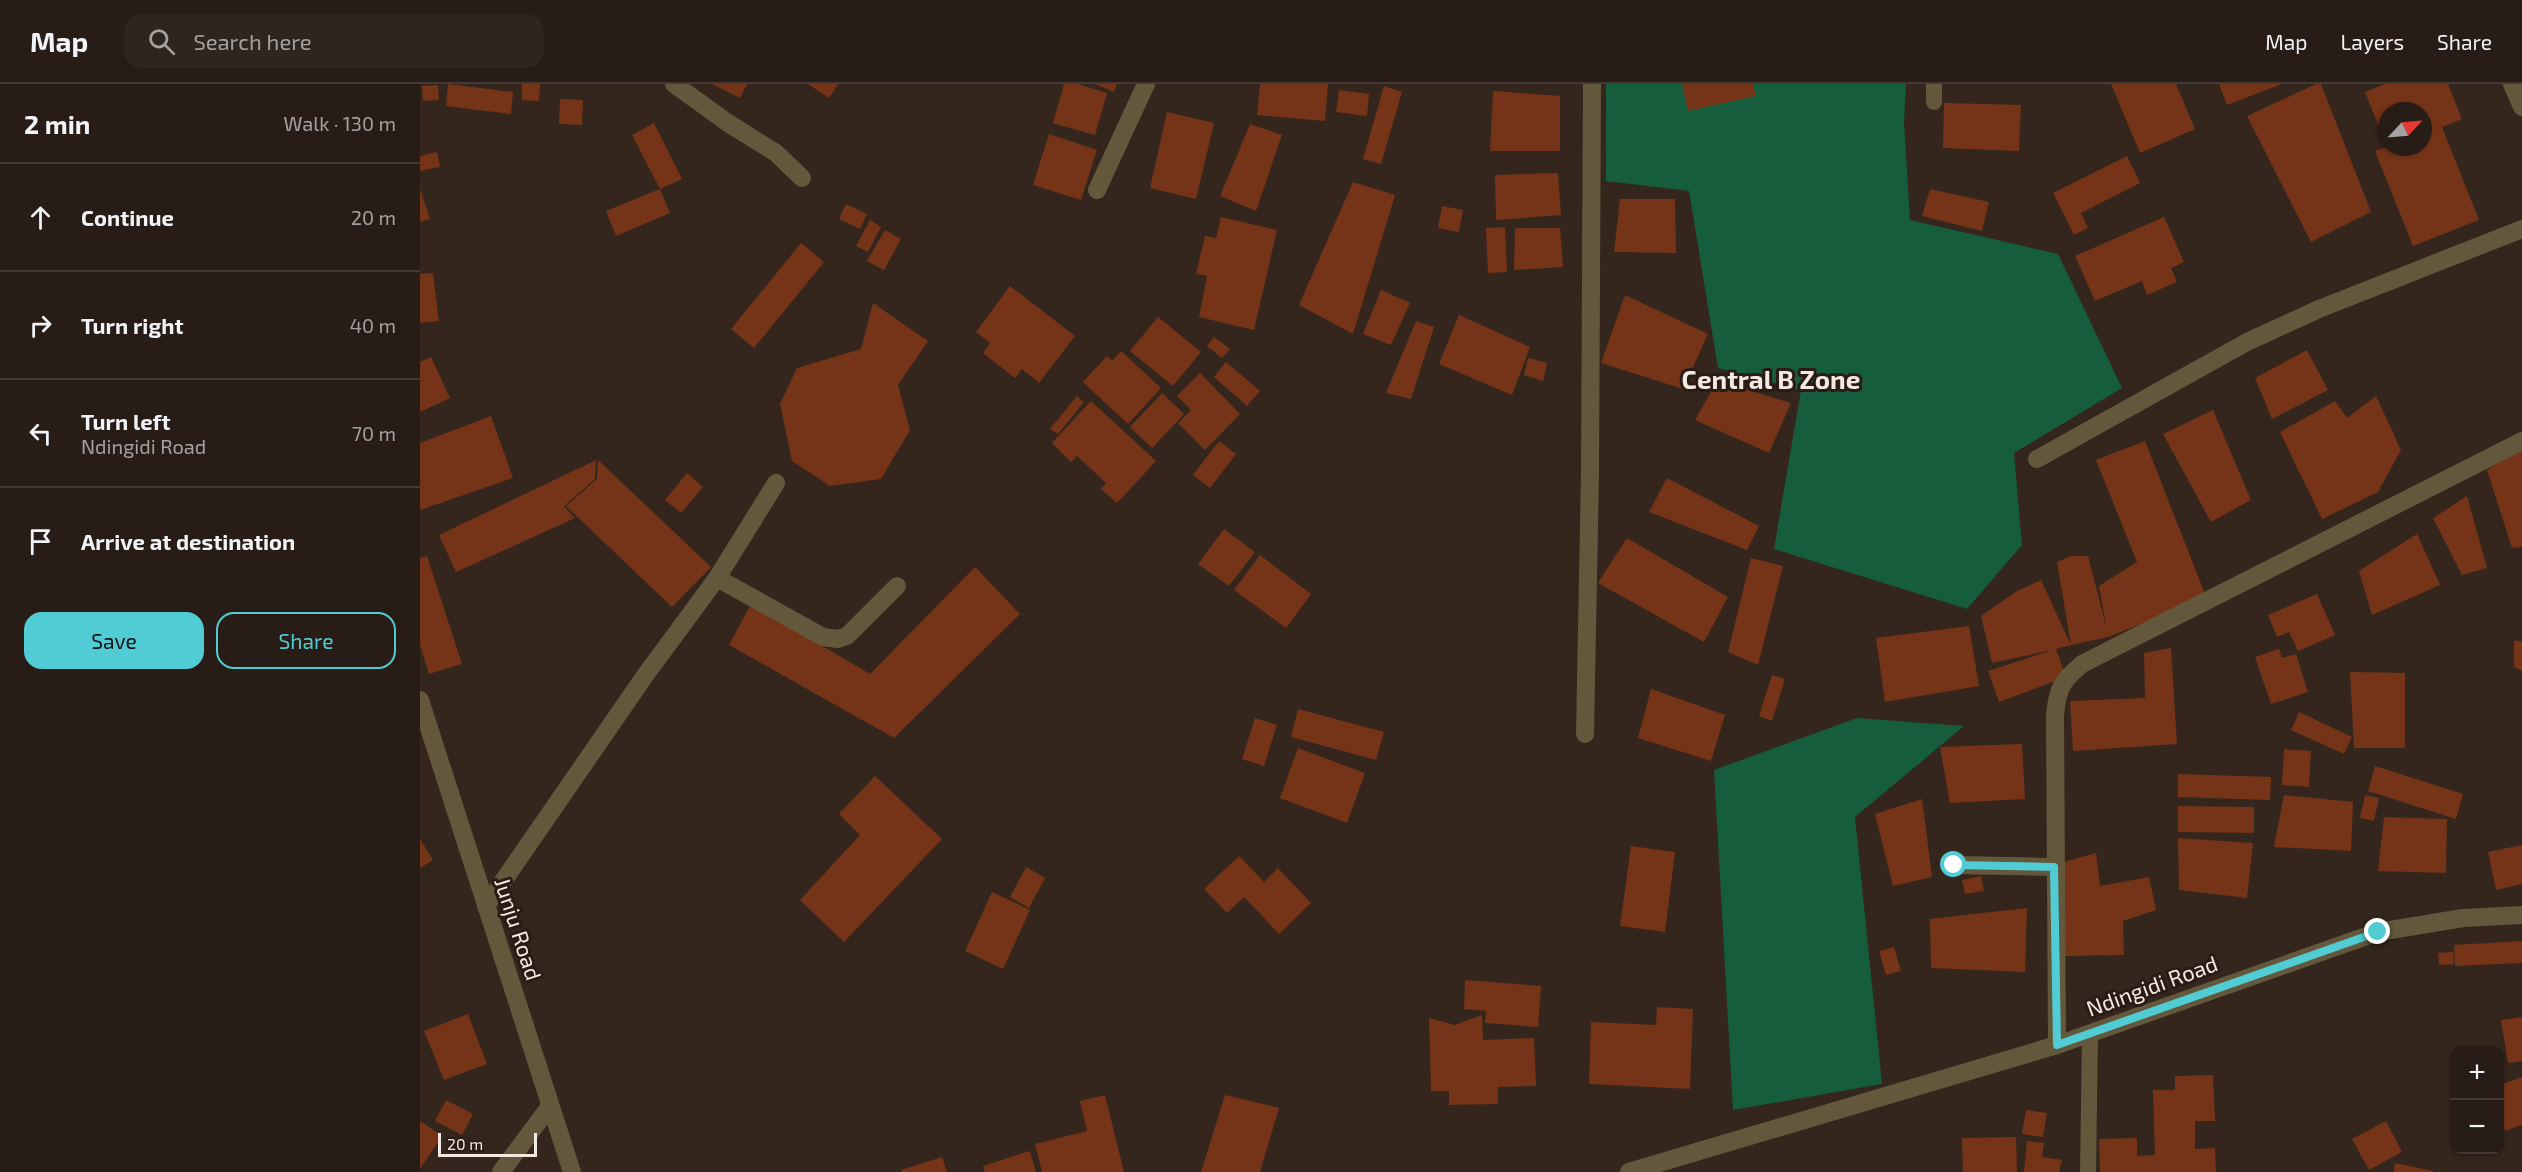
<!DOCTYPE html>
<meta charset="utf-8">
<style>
:root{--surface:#271c16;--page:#2f251f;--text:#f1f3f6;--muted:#a4a1a1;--line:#433a35;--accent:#51ccd4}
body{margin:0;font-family:"Exo 2",sans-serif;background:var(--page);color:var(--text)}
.controls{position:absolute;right:18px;bottom:18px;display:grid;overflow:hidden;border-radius:12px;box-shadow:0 2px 4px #0004}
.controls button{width:54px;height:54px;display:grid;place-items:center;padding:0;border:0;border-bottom:2px solid var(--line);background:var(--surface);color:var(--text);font:30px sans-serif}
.compass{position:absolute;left:1958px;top:18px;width:54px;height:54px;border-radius:50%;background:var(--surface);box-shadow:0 2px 4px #0004;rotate:64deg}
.scale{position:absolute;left:18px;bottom:15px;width:99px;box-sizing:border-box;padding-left:6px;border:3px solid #f3e9e3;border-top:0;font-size:16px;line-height:21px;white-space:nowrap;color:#f3e9e3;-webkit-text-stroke:4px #2a1c14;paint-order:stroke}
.stop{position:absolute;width:18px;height:18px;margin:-14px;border:4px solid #51ccd4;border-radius:50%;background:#fff}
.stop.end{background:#51ccd4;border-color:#fff;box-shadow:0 2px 6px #0008}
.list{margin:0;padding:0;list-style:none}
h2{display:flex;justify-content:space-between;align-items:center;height:78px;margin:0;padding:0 24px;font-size:26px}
h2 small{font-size:20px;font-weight:400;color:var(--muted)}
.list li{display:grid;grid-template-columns:39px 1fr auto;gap:18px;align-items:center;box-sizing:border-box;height:108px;padding:0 24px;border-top:2px solid var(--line)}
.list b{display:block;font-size:22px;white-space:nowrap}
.list p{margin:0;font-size:20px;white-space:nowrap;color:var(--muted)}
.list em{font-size:20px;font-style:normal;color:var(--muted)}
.actions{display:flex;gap:12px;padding:18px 24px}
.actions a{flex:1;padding:14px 0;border:2px solid var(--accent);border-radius:18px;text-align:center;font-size:21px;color:var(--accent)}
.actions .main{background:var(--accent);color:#111}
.icon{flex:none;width:33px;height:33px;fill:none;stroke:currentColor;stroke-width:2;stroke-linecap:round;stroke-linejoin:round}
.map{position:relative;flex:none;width:2102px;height:1088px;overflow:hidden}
header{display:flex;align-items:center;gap:36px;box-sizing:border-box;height:84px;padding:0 30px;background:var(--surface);border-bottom:2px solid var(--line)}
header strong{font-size:28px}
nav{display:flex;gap:33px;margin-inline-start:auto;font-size:21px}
.search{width:420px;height:54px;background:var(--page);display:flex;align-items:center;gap:15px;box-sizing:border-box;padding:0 21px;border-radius:18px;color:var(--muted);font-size:22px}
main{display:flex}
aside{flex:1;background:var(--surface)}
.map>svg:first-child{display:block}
.green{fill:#155d3c}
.building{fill:#753418}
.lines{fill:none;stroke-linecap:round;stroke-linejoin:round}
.lane{stroke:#63583b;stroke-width:16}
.street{stroke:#63583b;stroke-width:18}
.route{stroke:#51ccd4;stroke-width:8}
.labels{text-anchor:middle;stroke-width:6;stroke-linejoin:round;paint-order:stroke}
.street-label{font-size:22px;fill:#f3e9e3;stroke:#2a1c14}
.quarter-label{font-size:26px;font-weight:bold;fill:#f3e9e3;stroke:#2a1c14}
</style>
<header>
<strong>Map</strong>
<div class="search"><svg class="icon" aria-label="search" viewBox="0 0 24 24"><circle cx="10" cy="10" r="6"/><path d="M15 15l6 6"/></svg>Search here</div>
<nav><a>Map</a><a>Layers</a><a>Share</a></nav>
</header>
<main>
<aside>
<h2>2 min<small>Walk · 130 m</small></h2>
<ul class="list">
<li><svg class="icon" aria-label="ahead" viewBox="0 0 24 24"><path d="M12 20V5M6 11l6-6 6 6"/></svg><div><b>Continue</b></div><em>20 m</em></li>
<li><svg class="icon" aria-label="right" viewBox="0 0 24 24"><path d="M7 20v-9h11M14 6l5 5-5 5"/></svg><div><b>Turn right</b></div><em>40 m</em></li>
<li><svg class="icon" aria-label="left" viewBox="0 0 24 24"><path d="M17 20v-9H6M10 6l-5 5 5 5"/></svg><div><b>Turn left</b><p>Ndingidi Road</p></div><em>70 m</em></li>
<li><svg class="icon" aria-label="arrive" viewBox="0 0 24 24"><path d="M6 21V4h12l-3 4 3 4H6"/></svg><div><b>Arrive at destination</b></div></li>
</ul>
<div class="actions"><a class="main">Save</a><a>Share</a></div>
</aside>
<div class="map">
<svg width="2102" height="1088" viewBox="0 0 2102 1088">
<rect width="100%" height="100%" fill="#34261d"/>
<g class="green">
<polygon points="1186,0 1486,0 1484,38 1490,136 1638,170 1702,304 1594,369 1602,461 1547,525 1354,465 1381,306 1298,284 1269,107 1186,97"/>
<polygon points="1437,634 1544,642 1435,733 1462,1000 1313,1026 1294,686"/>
</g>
<g class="building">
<polygon points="28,0 93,8 91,30 26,22"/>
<polygon points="102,0 120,0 119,17 102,16"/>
<polygon points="292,0 327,0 320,14"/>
<polygon points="388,0 418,0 409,14"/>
<polygon points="644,0 657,0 687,9 675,51 633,39"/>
<polygon points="675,0 697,0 694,8"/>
<polygon points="840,0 908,0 905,37 837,31"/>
<polygon points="1262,0 1333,0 1336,12 1268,27"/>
<polygon points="1691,0 1756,0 1775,45 1720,69"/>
<polygon points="1799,0 1862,0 1807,21"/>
<polygon points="1896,0 1901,0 1951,128 1891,158 1827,32"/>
<polygon points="1965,0 2028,0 2042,35 2022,43 2059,136 1993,162 1955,67 1966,63 2003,63 2003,27 1967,27 1967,63 1945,8"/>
<polygon points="18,1 19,16 3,17 2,2"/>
<polygon points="964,2 982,8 961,80 943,75"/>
<polygon points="919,6 949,10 947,32 916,28"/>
<polygon points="1073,7 1140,12 1140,67 1070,67"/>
<polygon points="140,15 163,16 162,41 139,40"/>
<polygon points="1524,19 1601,21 1599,67 1523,64"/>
<polygon points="747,28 794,39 776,115 730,104"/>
<polygon points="234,39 262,95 240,105 212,51"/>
<polygon points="830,40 862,51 836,127 800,112"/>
<polygon points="629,50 677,66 661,116 613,101"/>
<polygon points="17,68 20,83 0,87 0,72"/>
<polygon points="1707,72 1720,99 1661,129 1668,144 1654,151 1633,109"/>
<polygon points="1138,89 1141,131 1076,136 1075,91"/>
<polygon points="933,98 975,111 933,250 879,221"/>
<polygon points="0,105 10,135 0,138"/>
<polygon points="240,105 250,129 196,152 186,127"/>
<polygon points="1510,105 1569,118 1562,147 1502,132"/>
<polygon points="1200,115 1255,115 1256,169 1194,168"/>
<polygon points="426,120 447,130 440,145 419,135"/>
<polygon points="1022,122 1043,126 1039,148 1018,144"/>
<polygon points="801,133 857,146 834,246 779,233 787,192 776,190 785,152 796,154"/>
<polygon points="1744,133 1764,178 1751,184 1757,198 1727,211 1722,197 1675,217 1655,172"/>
<polygon points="450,136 461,143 448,168 436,162"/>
<polygon points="1085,143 1087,188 1068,189 1066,144"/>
<polygon points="1095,144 1140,144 1143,183 1094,186"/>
<polygon points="465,146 481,155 464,186 447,177"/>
<polygon points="381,159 404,178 334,264 311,245"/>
<polygon points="13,189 19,237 0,239 0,190"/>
<polygon points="590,202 655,252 619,299 602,285 595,294 563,269 570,259 556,248"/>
<polygon points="961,206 990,219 971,261 943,250"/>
<polygon points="1205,211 1288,250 1263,305 1181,279"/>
<polygon points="453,219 508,257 478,301 490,346 461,395 410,402 372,377 360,320 377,284 441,265"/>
<polygon points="1039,231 1110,263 1092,311 1019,280"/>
<polygon points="738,233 781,268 753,302 710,267"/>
<polygon points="996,237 1014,243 991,315 966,309"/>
<polygon points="794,253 810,265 802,274 787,262"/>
<polygon points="1887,266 1908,306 1852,335 1835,294"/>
<polygon points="701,267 741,304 708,340 663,298 687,272 692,277"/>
<polygon points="11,273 30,314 0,328 0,278"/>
<polygon points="1108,274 1127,279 1123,297 1104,291"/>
<polygon points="806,278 840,307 827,322 794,293"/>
<polygon points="780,289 820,330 785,366 758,339 771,326 757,312"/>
<polygon points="1297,297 1371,319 1349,369 1275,336"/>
<polygon points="742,309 764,330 732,364 710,343"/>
<polygon points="657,312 664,318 638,350 630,345"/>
<polygon points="1956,312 1981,366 1958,408 1902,435 1860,348 1915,317 1927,334"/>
<polygon points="671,317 736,377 697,419 681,405 686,399 657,372 651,378 632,359"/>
<polygon points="1793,326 1831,416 1791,438 1743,350"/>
<polygon points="71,332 93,394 0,426 0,359"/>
<polygon points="799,357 816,370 790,404 773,391"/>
<polygon points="1725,357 1787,515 1688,553 1651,561 1636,565 1646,593 1579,618 1568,587 1632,566 1572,579 1561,532 1597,507 1621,496 1651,561 1637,478 1651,472 1668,472 1687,546 1679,502 1717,478 1676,376"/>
<polygon points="2102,364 2102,463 2092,464 2067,386"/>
<polygon points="176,376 175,395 144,422 155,434 36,488 19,451"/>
<polygon points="178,376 291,483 252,523 146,422 177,395"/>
<polygon points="267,389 283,403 261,429 245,416"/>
<polygon points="1247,394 1339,442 1327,466 1229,428"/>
<polygon points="2047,412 2067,484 2042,491 2013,434"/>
<polygon points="804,445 835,468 809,502 778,480"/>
<polygon points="1997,450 2020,501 1952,531 1939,487"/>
<polygon points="1207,454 1308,513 1284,558 1178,499"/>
<polygon points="840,471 891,510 866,544 814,506"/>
<polygon points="7,472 42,580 9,590 0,561 0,474"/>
<polygon points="1331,474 1363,482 1338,581 1308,568"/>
<polygon points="555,483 600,530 474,654 309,561 331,520 450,590"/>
<polygon points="1897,510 1915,551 1878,567 1869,548 1857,553 1848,531"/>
<polygon points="1549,542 1559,602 1465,618 1456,554"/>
<polygon points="2094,557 2102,557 2102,587 2094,583"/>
<polygon points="1751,564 1757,660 1653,667 1650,617 1725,614 1724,569"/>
<polygon points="1859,565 1862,574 1876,570 1888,608 1851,620 1835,573"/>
<polygon points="1930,588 1985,589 1985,664 1934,664"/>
<polygon points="1352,591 1365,595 1352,637 1339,632"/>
<polygon points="1231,605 1305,631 1291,677 1218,654"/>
<polygon points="878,625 964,648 956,676 871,653"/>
<polygon points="1879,628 1932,653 1924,670 1871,646"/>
<polygon points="835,634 857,641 844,682 822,675"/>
<polygon points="1602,660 1605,715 1530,719 1520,663"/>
<polygon points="878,664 945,689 927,739 860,714"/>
<polygon points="1864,665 1891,667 1889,703 1862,701"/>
<polygon points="1955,682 2043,710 2036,735 1948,707"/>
<polygon points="1758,690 1851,693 1850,716 1758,713"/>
<polygon points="455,692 522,755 424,858 380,816 440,751 419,730"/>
<polygon points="1864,711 1933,718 1931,767 1854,763"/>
<polygon points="1945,711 1959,714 1954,737 1940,734"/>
<polygon points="1502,715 1512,793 1473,802 1455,730"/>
<polygon points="1758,722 1834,723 1834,749 1758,748"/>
<polygon points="1964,733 2027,735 2026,789 1958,787"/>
<polygon points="1758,754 1833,759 1827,814 1759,806"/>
<polygon points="0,755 13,776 0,784"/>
<polygon points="2102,761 2102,800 2076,806 2068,768"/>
<polygon points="1211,762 1255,768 1245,848 1200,842"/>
<polygon points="1676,769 1680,802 1729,793 1736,826 1703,837 1704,871 1645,872 1644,778"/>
<polygon points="819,772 844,798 858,784 891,819 859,850 824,813 807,829 784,805"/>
<polygon points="606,783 625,794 609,824 590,813"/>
<polygon points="1561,792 1564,807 1545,810 1542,796"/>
<polygon points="572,808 610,826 583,885 545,867"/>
<polygon points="1607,824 1605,888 1511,884 1510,835"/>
<polygon points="2102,857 2102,879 2035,882 2034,861"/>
<polygon points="1474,863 1481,887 1466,891 1459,867"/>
<polygon points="2033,868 2034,880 2019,881 2018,869"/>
<polygon points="1045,896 1121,902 1118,943 1065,939 1066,927 1044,925"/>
<polygon points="1237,923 1273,925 1270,1005 1169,1000 1171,938 1236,941"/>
<polygon points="48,930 67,980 24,996 4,947"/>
<polygon points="1062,931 1063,956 1114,954 1116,1002 1078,1003 1078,1020 1029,1021 1029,1007 1011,1007 1009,934 1035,941"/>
<polygon points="2102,933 2102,977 2088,979 2081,936"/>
<polygon points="1793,991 1795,1037 1775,1037 1775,1065 1795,1064 1796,1088 1680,1088 1679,1055 1717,1054 1717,1072 1735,1071 1733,1006 1755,1006 1755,992"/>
<polygon points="2102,993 2102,1041 2085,1047 2080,1033 2080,1001"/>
<polygon points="685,1011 704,1088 622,1088 615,1060 667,1047 660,1017"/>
<polygon points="805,1011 859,1024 840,1088 781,1088"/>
<polygon points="26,1016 53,1030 42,1051 15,1037"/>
<polygon points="1606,1026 1627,1029 1623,1053 1602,1050"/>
<polygon points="0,1037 22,1052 0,1085"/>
<polygon points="1966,1037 1982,1068 1949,1086 1932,1055"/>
<polygon points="1596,1053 1597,1088 1543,1088 1542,1054"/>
<polygon points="1607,1057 1624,1059 1622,1073 1642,1076 1639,1088 1604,1088"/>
<polygon points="610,1067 616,1088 565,1088 563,1082"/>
<polygon points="522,1073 527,1088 482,1088 481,1086"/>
<polygon points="1975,1079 2013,1087 2013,1088 1974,1088"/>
</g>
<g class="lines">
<g class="lane">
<polyline points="1514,0 1514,18"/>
<polyline points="1668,1088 1670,950"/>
</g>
<g class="street">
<polyline points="254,0 308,39 356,69 382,94"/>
<polyline points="2092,0 2102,23"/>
<polyline points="677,106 726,0"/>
<polyline points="1617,375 1827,258 1899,225 2102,145"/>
<polyline points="297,494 356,399"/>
<polyline points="0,616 152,1088"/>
<polyline points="1165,650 1170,389 1172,0"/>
<polyline points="1534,781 1634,783"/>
<polyline points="66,822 224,593 297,494 403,553 418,555 427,552 477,502"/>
<path d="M1637,961L1635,631C1638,603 1641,598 1662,580L2102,357"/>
<polyline points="81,1088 130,1022"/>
<polyline points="1209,1088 1637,961 1958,848 2043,834 2102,831"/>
</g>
</g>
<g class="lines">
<polyline class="route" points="1534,781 1634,783 1637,961 1958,848"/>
</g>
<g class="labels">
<g class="street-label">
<text transform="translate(98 845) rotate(72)" y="8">Junju Road</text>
<text transform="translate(1732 902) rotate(-20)" y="8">Ndingidi Road</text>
</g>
<g class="quarter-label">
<text x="1351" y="305">Central B Zone</text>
</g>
</g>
</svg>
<div class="controls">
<button>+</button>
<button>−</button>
</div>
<svg class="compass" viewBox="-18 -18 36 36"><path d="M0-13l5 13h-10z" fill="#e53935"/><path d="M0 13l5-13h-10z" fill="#a4a1a1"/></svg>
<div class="scale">20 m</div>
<div class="stop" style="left:1534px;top:781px"></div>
<div class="stop end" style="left:1958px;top:848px"></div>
</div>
</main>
